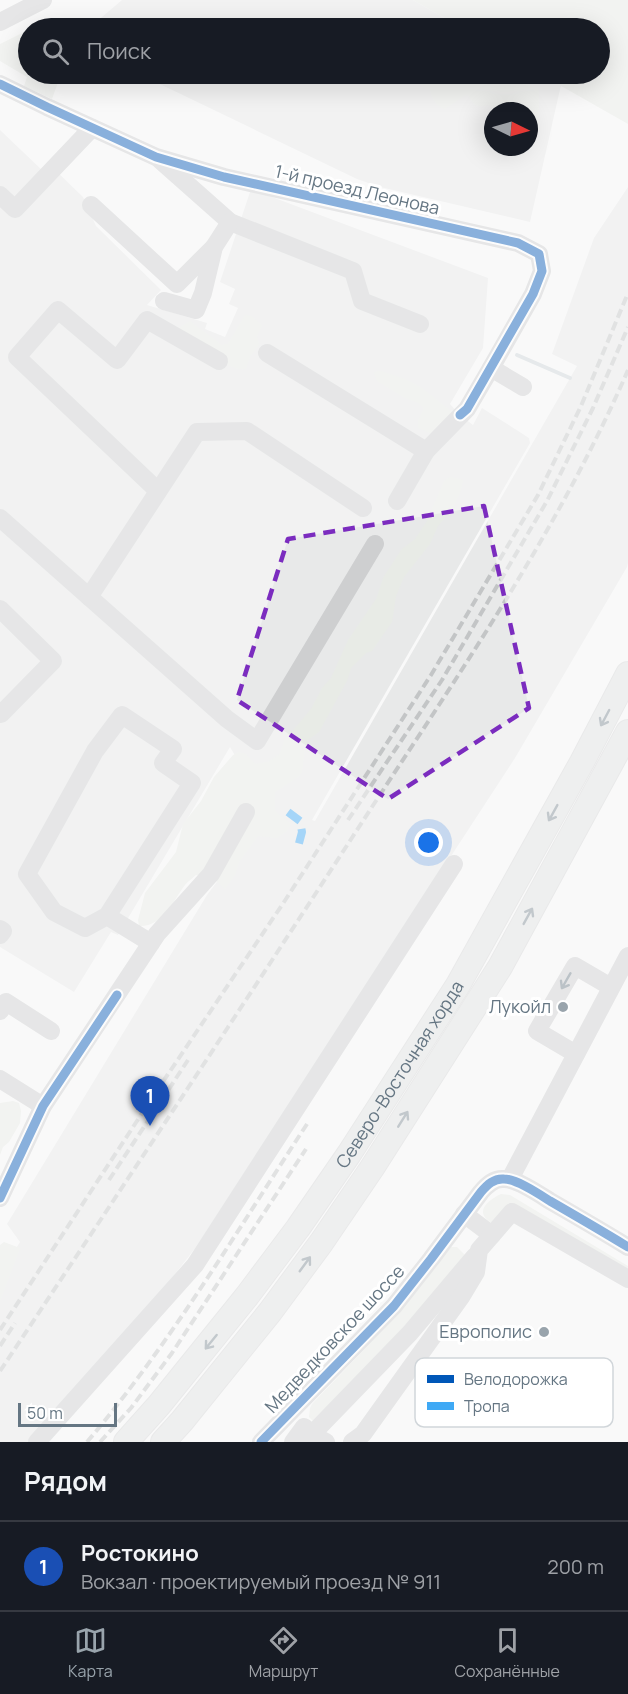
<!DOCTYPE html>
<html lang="ru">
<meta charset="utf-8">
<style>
:root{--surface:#171b24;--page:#242831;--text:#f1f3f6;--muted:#9ea1a6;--line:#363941;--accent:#99a4ac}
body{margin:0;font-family:Manrope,sans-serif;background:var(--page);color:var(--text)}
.compass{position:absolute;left:484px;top:102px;width:54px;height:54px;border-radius:50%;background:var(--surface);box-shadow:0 6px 24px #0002;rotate:95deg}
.scale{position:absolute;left:18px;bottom:15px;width:99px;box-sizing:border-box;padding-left:6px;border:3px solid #657683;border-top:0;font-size:16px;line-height:21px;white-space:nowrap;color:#657683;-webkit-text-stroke:4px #fff;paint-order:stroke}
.you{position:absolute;left:429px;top:843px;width:21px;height:21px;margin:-15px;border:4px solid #fff;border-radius:50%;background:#1a73e8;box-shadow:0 0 0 9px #1a73e833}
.badge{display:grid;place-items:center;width:39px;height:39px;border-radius:50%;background:var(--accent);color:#fff;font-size:20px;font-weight:700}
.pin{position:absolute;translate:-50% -50px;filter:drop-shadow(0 2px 3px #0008)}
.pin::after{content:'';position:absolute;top:32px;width:21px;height:18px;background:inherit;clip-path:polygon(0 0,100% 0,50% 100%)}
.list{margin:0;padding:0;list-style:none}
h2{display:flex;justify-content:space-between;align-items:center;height:78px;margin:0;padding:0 24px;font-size:26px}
h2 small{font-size:20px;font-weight:400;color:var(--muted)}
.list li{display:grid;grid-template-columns:39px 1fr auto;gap:18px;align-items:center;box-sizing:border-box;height:90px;padding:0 24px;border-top:2px solid var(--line)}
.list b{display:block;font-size:22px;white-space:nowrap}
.list p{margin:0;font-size:20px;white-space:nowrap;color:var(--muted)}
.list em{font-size:20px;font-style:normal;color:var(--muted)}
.icon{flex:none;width:33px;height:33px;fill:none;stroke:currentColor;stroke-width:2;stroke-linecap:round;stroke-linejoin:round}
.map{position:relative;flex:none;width:628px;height:1442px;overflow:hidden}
.search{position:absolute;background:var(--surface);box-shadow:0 6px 24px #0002;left:18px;right:18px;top:18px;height:66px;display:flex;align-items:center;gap:15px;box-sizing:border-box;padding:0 21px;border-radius:33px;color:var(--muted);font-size:22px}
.sheet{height:168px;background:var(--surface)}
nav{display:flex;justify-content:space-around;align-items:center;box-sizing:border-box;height:84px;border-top:2px solid var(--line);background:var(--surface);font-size:16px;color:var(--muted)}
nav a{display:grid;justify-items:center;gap:3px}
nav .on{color:var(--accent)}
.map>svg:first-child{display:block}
.built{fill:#e8e9e9;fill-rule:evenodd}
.green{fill:#e8ebe6}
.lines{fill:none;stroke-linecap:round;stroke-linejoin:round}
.stream{stroke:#ced6d9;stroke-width:4}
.major-casing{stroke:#d5d6d7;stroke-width:26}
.minor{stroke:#cecfd0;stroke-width:18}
.major{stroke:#e1e2e2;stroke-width:24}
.rail{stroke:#c3c5c6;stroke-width:4;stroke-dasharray:9 4.5;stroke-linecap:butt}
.quiet{stroke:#3fa9f5;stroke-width:8;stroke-dasharray:15 8;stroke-linecap:butt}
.cycleway-casing{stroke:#fff;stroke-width:13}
.cycleway{stroke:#0057b8;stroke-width:9}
.oneway{stroke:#7e8c96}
.oneway2{stroke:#707f8b}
.marked{fill:none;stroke:#7b2cbf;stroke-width:4.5;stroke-dasharray:12 8;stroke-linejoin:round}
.poi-dot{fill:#99a4ac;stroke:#fff;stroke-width:2}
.labels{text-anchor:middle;stroke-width:6;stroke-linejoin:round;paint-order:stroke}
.street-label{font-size:18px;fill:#657683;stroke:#fff}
.poi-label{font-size:18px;fill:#657683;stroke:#fff;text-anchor:end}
.key{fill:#fff;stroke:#d1d6da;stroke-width:1.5}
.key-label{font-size:16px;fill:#657683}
</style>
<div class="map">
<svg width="628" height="1442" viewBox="0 0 628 1442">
<rect width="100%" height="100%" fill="#f9f9f9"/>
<g class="built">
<polygon points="122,0 413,0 462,28 89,28"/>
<path d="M139,74H540L561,85L530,222L380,187L357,179ZM493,111H529V147H493Z"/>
<polygon points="0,130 43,171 50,165 83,197 96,226 161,290 147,305 207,323 205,329 225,337 238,308 229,304 235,289 220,282 251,189 488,278 483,348 450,404 460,415 473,425 482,408 529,438 530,443 312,820 315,821 577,366 552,354 594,238 628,187 628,563 627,567 515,758 196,1247 103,1367 41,1442 0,1442 0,1274 20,1242 7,1224 207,895 269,813 230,747 118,935 111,932 74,992 0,947"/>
</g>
<g class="green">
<polygon points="413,0 628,0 628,124 540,74 600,74 600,28 462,28"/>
<polygon points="28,30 28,74 61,74 52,99 24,86 27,77 0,61 0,44"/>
<path d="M414,74H502L520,83L534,86L539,90V129L534,134L529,131V111H494V108L488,105L482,106L475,105L467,94L445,109C435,105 433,100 430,90C420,87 418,83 414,74Z"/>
<path d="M245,315L251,316L262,325L257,336L259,345L250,356L246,369C227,372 194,340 179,328L190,321C200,330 211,335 221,345L228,344Z"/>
<polygon points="381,371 405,379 422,388 451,411 450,414 430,433 418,428 418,421 424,408 419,403 405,398 377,381 374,372"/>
<path d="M450,477L463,480L460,493L451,511L438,526L430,544L404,577L396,596L392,622L372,651L366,653L351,668L347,681L319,732L308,740L305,746L302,772L298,777L275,792V811L291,824L288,830L277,838L258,836L239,862L235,875L225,889L215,880L196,875C193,878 188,881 185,885C173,901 163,927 139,926L138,920L145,893L176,852L183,824L201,801L214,777L233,755L239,752L246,754L255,764L268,762L280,754L284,741L311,709L322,688L331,678L348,640L376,599L383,578L401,550L415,539L427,521L444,481Z"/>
<polygon points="13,1101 19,1103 21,1111 20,1123 9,1142 3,1147 0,1155 0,1103"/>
<path d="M501,1194L510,1195L628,1266V1272L509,1204L492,1223C473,1212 488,1200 501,1194Z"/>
<polygon points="4,1242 20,1248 0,1301 0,1245"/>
<polygon points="451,1247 457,1247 467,1257 316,1424 309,1417 310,1408 312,1404 383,1330"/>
</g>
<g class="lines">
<polyline class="stream" points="517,355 570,378"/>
<g class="major-casing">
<g id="major">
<path id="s1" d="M126,1442L159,1405L247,1296L298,1228L349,1154L458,985L582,762L628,674"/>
<polyline points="163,1442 182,1421 270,1312 321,1243 372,1168 500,967 628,732"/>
</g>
</g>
<g class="minor">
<polyline points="0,22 43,0"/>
<polyline points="0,84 47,107 156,157 224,177 518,243 539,254 542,271 533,294 491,368 467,409 426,451 397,501"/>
<polyline points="160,160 230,222 353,271 362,301 420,324"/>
<polyline points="0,195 15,209 92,128"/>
<polyline points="91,205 177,284 214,247"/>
<polyline points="164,301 196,310 203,293 214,247 230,222"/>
<polyline points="267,353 426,451"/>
<polyline points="491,368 523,387"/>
<polyline points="158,491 17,357 58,310 117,360 147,320 219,361"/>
<polyline points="0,518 227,719 257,741 375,544"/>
<polyline points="89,597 197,432 247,431 363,508"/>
<polyline points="0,609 53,661 1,714"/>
<polyline points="107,916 85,928 54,912 27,874 95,751 122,715 173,749 163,763 192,783 107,916 151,943"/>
<polyline points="0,929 3,931 0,935"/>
<polyline points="0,1011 6,1002 51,1031"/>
<polyline points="576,1054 537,1031 575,966 611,987"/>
<polyline points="0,1079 43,1106"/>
<polyline points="510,1179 628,956"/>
<polyline points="0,1198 43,1106 157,934 211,874 246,812"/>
<polyline points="464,1214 492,1235"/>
<polyline points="37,1442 195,1265 454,864"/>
<path d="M261,1442L394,1306L431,1259L481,1192C487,1185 494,1178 504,1179C517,1179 539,1194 550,1201C576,1216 602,1231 628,1247"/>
<polyline points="293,1442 304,1427 316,1437 326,1442"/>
<polyline points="312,1442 313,1437 319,1427 410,1333 475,1256"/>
<polyline points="352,1442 363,1434 461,1297 476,1272 479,1250 512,1212 628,1279"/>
</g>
<use href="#major" class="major"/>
<g class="rail">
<polyline points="348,820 442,680 547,501 593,408 628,327"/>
<polyline points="109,1180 188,1060"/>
<polyline points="0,1330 154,1095 284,902 431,675 538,495 581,406 628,293"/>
<polyline points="0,1346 15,1323"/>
<path d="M0,1371C124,1185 248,998 370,810C463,668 560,527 628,370"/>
<path d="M87,1442C171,1343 238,1229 309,1121"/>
<polyline points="100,1442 131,1408 172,1353 306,1149"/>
</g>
<polyline class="quiet" points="288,812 300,821 302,832 298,847"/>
<g class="cycleway-casing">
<g id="cycleway">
<polyline points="0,84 47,107 156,157 224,177 518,243 539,254 542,271 533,294 467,409 460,415"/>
<polyline points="0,1198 43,1106 117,995"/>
<path d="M261,1442L394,1306L431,1259L481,1192C487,1185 494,1178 504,1179C517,1179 539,1194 550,1201C576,1216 602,1231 628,1247"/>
</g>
</g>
<use href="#cycleway" class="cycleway"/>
</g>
<defs><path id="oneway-shaft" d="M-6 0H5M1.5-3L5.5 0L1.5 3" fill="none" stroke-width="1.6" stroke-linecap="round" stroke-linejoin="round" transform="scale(1.5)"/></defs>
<g class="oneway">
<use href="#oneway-shaft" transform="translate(605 718) rotate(118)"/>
<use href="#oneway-shaft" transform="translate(553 813) rotate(119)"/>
<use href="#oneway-shaft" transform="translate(528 916) rotate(-61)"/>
<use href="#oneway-shaft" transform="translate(403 1119) rotate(-58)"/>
<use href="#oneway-shaft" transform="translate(305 1264) rotate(-54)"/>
<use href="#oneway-shaft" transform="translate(211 1342) rotate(129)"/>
</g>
<use class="oneway2" href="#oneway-shaft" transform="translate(566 981) rotate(120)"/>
<path d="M0 0H628V1442H0ZM484,506L529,708L388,799L237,700L288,539Z" fill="#f9f9f9" fill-opacity=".55" fill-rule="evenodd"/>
<path class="marked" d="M484,506L529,708L388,799L237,700L288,539Z"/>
<g class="poi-dot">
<circle cx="563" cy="1007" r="6"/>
<circle cx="544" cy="1332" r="6"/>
</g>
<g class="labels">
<g class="street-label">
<text transform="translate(357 190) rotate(13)" y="6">1-й проезд Леонова</text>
<text dy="6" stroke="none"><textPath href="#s1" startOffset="459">Северо-Восточная хорда</textPath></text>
<text transform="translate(335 1339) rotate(-47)" y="6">Медведковское шоссе</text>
</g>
<g class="poi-label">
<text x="551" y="1013">Лукойл</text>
<text x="532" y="1338">Европолис</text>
</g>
</g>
<rect x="415" y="1358" width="198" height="69" rx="9" class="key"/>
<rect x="427" y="1375" width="27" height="8" fill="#0057b8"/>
<rect x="427" y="1402" width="27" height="8" fill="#3fa9f5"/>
<g class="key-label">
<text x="464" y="1385">Велодорожка</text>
<text x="464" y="1412">Тропа</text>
</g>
</svg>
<svg class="compass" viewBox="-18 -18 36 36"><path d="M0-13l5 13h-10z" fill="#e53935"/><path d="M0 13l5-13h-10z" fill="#9ea1a6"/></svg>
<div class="scale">50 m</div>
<div class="you"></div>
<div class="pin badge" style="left:150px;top:1126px;background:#1a4fb4">1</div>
<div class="search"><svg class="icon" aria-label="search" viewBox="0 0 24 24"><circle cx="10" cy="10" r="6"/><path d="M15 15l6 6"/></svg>Поиск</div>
</div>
<section class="sheet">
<h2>Рядом<small></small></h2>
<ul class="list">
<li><span class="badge" style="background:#1a4fb4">1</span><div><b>Ростокино</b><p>Вокзал · проектируемый проезд № 911</p></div><em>200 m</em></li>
</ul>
</section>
<nav>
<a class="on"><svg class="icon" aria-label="map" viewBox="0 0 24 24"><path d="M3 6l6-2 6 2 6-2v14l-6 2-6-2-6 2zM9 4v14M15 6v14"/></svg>Карта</a>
<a><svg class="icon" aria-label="directions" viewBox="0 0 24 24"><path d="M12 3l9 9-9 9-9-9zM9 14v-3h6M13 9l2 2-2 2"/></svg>Маршрут</a>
<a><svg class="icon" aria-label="saved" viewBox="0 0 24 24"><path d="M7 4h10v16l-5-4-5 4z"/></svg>Сохранённые</a>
</nav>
